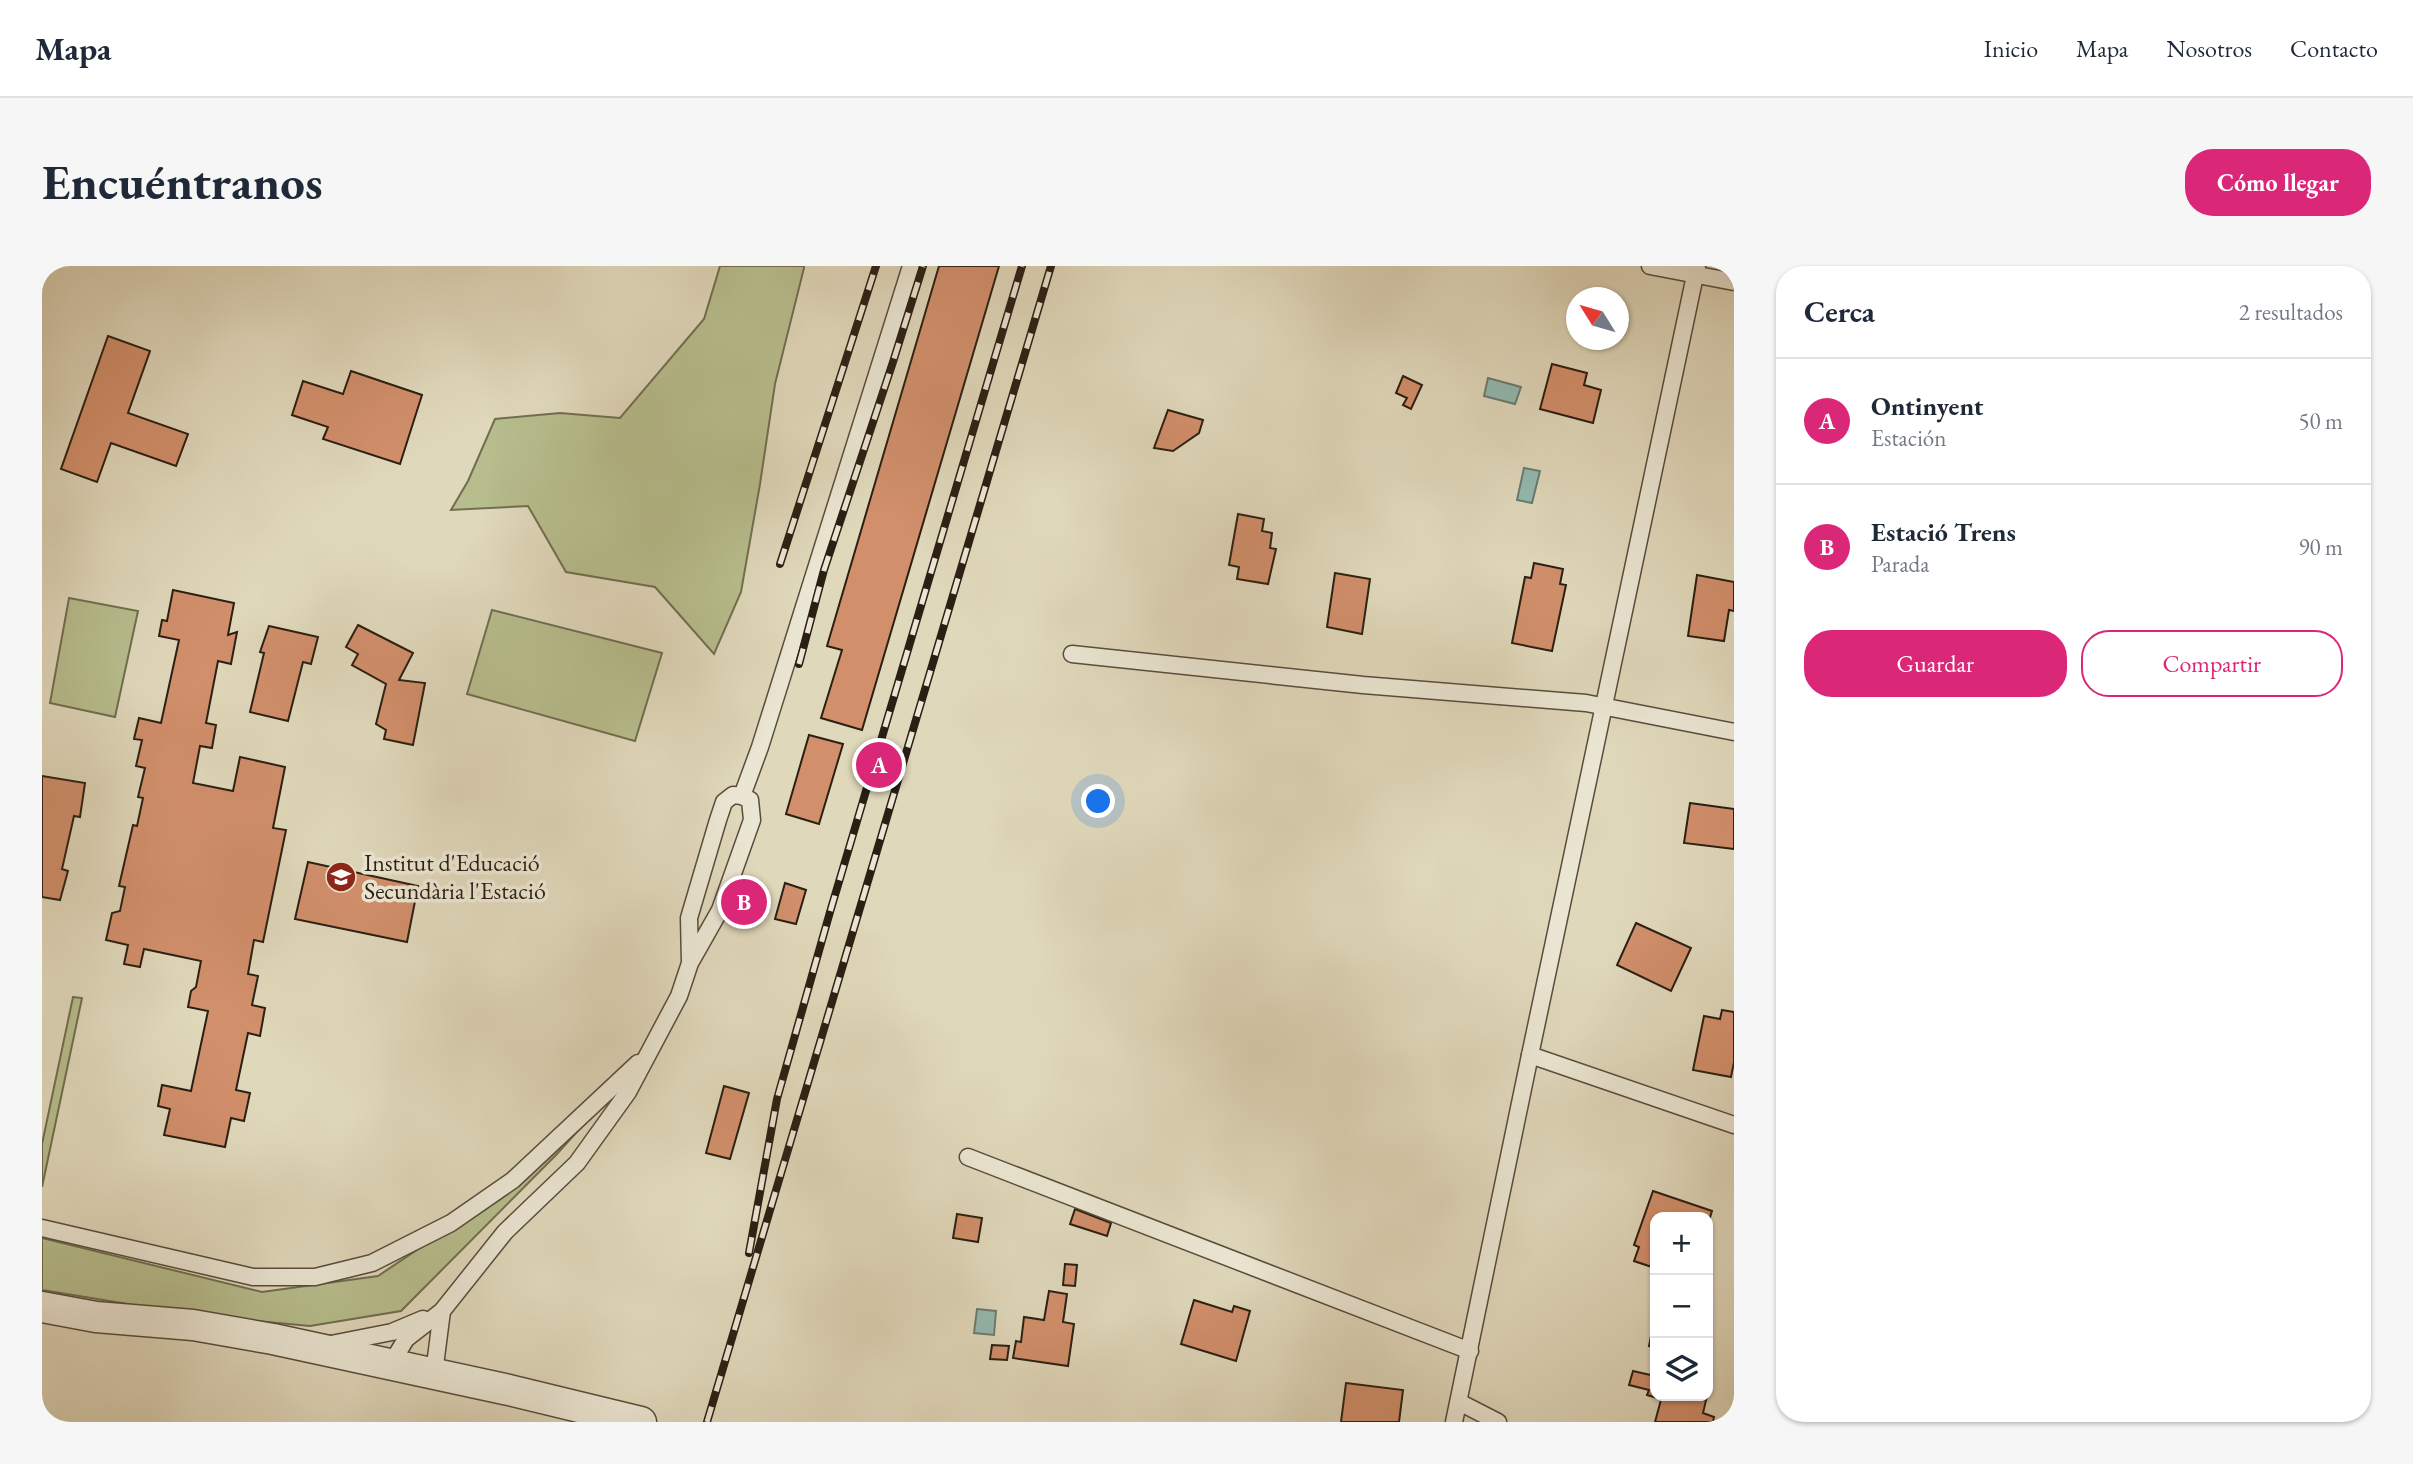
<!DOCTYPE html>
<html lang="es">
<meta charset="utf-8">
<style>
:root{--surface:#fff;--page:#f6f6f7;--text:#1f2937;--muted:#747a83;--line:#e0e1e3;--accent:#db2777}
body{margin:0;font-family:"EB Garamond",serif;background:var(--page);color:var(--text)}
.controls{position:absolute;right:21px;bottom:21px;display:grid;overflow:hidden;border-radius:14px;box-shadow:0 2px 5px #0004}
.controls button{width:63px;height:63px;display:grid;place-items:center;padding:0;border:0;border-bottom:2px solid var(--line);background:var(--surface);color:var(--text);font:35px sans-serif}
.compass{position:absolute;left:1524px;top:21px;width:63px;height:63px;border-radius:50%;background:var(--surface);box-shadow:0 2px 5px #0004;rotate:307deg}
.you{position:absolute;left:1057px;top:536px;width:24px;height:24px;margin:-18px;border:5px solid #fff;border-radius:50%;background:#1a73e8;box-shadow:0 0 0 10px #1a73e833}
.badge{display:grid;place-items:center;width:46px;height:46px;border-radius:50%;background:var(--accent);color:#fff;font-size:23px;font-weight:700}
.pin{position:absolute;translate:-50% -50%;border:4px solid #fff;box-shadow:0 2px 7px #0006}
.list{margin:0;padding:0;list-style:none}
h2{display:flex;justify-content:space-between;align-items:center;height:91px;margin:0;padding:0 28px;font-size:30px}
h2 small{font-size:23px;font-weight:400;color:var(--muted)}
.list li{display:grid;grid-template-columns:46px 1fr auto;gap:21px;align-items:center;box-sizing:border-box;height:126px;padding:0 28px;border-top:2px solid var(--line)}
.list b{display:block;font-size:26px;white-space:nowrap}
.list p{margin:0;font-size:23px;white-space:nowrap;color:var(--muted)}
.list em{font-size:23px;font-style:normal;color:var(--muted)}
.actions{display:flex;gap:14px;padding:21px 28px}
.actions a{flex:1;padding:16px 0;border:2px solid var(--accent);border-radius:28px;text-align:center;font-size:24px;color:var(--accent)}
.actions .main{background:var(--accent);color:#fff}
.icon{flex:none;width:38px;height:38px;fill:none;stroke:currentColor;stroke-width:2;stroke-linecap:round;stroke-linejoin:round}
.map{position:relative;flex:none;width:1692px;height:1156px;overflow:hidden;border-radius:28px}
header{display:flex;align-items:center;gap:42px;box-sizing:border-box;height:98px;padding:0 35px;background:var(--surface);border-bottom:2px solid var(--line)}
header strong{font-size:33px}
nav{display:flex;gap:38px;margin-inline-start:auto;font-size:24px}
.intro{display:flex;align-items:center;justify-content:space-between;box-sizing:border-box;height:168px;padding:0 42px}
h1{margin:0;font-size:49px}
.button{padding:18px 32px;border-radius:28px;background:var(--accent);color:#fff;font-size:24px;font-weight:700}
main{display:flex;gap:42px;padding:0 42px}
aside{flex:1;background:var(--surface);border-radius:28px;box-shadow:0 2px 5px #0004}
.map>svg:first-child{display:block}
.green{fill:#b7bd8d;stroke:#716e50;stroke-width:2}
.water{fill:#94bab1;stroke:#6a7c72;stroke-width:2}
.building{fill:#d18f6b;stroke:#2b1f13;stroke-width:2}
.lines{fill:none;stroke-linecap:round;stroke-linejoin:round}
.lane-casing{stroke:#584d3d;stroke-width:19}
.street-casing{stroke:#584d3d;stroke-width:33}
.lane{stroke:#ebe6d3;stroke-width:16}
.street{stroke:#ebe6d3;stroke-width:30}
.rail-casing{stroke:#2b1f13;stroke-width:8}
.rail{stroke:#ebe6d3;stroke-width:5;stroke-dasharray:16;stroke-linecap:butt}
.labels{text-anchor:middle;stroke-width:7;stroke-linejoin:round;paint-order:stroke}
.poi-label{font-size:24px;fill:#2b1f13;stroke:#ebe6d3;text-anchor:start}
</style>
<header>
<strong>Mapa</strong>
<nav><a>Inicio</a><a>Mapa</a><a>Nosotros</a><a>Contacto</a></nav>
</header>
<div class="intro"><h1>Encuéntranos</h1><a class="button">Cómo llegar</a></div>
<main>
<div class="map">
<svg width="1692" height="1156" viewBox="0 0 1692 1156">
<rect width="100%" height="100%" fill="#e0d8bb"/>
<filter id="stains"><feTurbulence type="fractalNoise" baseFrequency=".00286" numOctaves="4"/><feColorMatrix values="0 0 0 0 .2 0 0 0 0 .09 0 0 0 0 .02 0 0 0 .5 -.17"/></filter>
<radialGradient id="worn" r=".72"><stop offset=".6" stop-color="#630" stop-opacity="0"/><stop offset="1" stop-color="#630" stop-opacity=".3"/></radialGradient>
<g class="green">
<polygon points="678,0 762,0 762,2 733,118 718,218 699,326 672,388 613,321 524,306 486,240 409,244 426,215 453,153 518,147 578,152 662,53"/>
<polygon points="27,332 96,345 73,451 8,437"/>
<polygon points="450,344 620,387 593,475 425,428"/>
<polygon points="31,731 40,732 0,921 0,878"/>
<polygon points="552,847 514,889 359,1045 268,1060 153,1049 0,1024 0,972 220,1026 336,1010 470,920"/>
</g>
<g class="water">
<polygon points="1446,112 1479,121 1473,138 1442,130"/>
<polygon points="1482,202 1498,205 1490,237 1475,234"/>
<polygon points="935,1043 954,1045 952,1069 932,1067"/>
</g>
<g class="building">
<polygon points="897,0 957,0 820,464 779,452 800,384 785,380"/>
<polygon points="66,70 108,85 86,147 146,168 134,200 69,177 55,216 19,203"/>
<polygon points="1510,98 1545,107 1542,119 1559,124 1551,157 1498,143"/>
<polygon points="309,105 380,129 358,198 281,173 286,161 250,149 261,115 301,128"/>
<polygon points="1361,110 1380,119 1369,143 1361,139 1365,132 1354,127"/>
<polygon points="1126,144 1161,154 1157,167 1131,185 1112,182"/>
<polygon points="1196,248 1222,253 1220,265 1230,267 1228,282 1234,283 1226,318 1195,313 1197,301 1187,299"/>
<polygon points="1492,297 1521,303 1518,318 1524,319 1510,385 1470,377 1483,311 1489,312"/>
<polygon points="1293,307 1328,313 1320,368 1285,361"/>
<polygon points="1655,309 1692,316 1692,345 1687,344 1682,375 1646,370"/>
<polygon points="131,324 192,337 186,369 195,366 189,398 176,395 164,457 174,459 170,482 158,480 151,517 191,525 198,491 243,501 231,562 244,564 221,676 212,674 206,708 216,710 210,739 223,742 218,770 206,767 194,824 208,827 202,855 189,852 183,881 122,869 128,843 116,840 120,819 149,825 166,745 146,741 149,725 154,721 159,695 102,683 98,701 82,698 86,679 64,674 70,647 78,645 83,621 77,620 91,559 95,560 101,532 96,531 103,502 94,500 100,474 92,473 97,452 119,457 137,374 117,370 120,354 125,355"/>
<polygon points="316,359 371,387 357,414 383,417 371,479 342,473 344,464 334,458 344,418 310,399 316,388 304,381"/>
<polygon points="227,360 276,371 269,398 261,396 246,455 208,446 222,387 218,386"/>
<polygon points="767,469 801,478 777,558 744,548"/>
<polygon points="0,510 43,517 38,551 32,550 20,603 26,605 18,634 0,631"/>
<polygon points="1648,537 1692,543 1692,583 1642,577"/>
<polygon points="266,596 376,620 365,676 253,653"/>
<polygon points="743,617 764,624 754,658 733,653"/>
<polygon points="1594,657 1649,682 1629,725 1575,699"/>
<polygon points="1680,744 1692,746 1692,796 1689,811 1651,804 1662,750 1678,753"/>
<polygon points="682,820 707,827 688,893 664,887"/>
<polygon points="1611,925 1670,945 1666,958 1666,951 1613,951 1613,1002 1592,995 1597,981 1592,979"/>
<polygon points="1033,943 1069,957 1065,970 1028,958"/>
<polygon points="915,948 940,952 936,976 911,972"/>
<polygon points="1023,998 1035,999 1033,1020 1021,1019"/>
<polygon points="1007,1025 1025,1028 1021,1056 1032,1058 1026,1100 971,1092 974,1075 979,1076 982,1051 1002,1054"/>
<polygon points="1152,1034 1190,1046 1192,1040 1208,1045 1194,1095 1139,1078"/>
<polygon points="1612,1056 1613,1057 1613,1082 1607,1080"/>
<polygon points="950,1079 967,1080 965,1094 948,1093"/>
<polygon points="1591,1105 1613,1110 1613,1130 1620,1130 1619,1133 1605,1129 1607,1124 1587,1119"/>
<polygon points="1304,1117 1361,1124 1357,1156 1299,1156"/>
<polygon points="1620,1130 1665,1130 1661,1147 1672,1151 1671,1156 1613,1156"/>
</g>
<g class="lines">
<g class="lane-casing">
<g id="lane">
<polyline points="1608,0 1692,16"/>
<polyline points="1030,388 1321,419 1544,437 1692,466"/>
<polyline points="700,530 718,481 869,0"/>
<polyline points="1488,789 1692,859"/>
<polyline points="926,891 1428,1085"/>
<polyline points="0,962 211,1011 273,1011 330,997 409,957 471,914 596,797"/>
<polyline points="289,1078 350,1066 381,1053"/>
<polyline points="356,1100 352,1093 364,1073 400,1045 463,966 535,897 586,826 637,730 648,697 678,644 710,554 708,534 700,530 691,529 682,536 676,554 647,652 648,697"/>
<polyline points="392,1107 400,1045"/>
<polyline points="1417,1136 1456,1156"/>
<polyline points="1412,1156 1488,789 1655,0"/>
</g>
</g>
<g class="street-casing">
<polyline id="street" points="0,1041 54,1051 151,1059 231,1073 467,1124 599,1156"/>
</g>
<use href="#lane" class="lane"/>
<use href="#street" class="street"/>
<g class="rail-casing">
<g id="rail">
<polyline points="738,298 834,0"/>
<polyline points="757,398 782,304 851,96 881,0"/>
<polyline points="707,987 735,833 788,646 980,0"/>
<polyline points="665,1156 1009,0"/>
</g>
</g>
<use href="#rail" class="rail"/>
</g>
<defs>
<g id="school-disc" transform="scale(1.575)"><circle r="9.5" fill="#8f2418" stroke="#ebe6d3"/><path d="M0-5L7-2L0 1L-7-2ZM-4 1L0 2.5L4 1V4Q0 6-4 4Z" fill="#fff"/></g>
</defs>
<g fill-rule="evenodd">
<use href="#school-disc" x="299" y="611"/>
</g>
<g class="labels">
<g class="poi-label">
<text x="322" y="605">Institut d'Educació<tspan x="322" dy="28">Secundària l'Estació</tspan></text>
</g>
</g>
<rect width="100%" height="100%" filter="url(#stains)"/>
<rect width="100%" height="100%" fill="url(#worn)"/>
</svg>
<div class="controls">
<button>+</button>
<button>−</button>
<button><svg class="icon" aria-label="layers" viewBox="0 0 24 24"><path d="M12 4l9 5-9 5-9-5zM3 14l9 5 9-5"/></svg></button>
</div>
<svg class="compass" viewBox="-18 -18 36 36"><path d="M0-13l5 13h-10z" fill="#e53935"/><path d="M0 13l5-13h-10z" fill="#747a83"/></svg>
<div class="you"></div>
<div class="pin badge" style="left:837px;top:499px">A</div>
<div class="pin badge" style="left:702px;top:636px">B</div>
</div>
<aside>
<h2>Cerca<small>2 resultados</small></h2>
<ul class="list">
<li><span class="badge">A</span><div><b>Ontinyent</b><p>Estación</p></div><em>50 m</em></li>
<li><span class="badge">B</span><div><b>Estació Trens</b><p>Parada</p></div><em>90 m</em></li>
</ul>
<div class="actions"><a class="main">Guardar</a><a>Compartir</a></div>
</aside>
</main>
